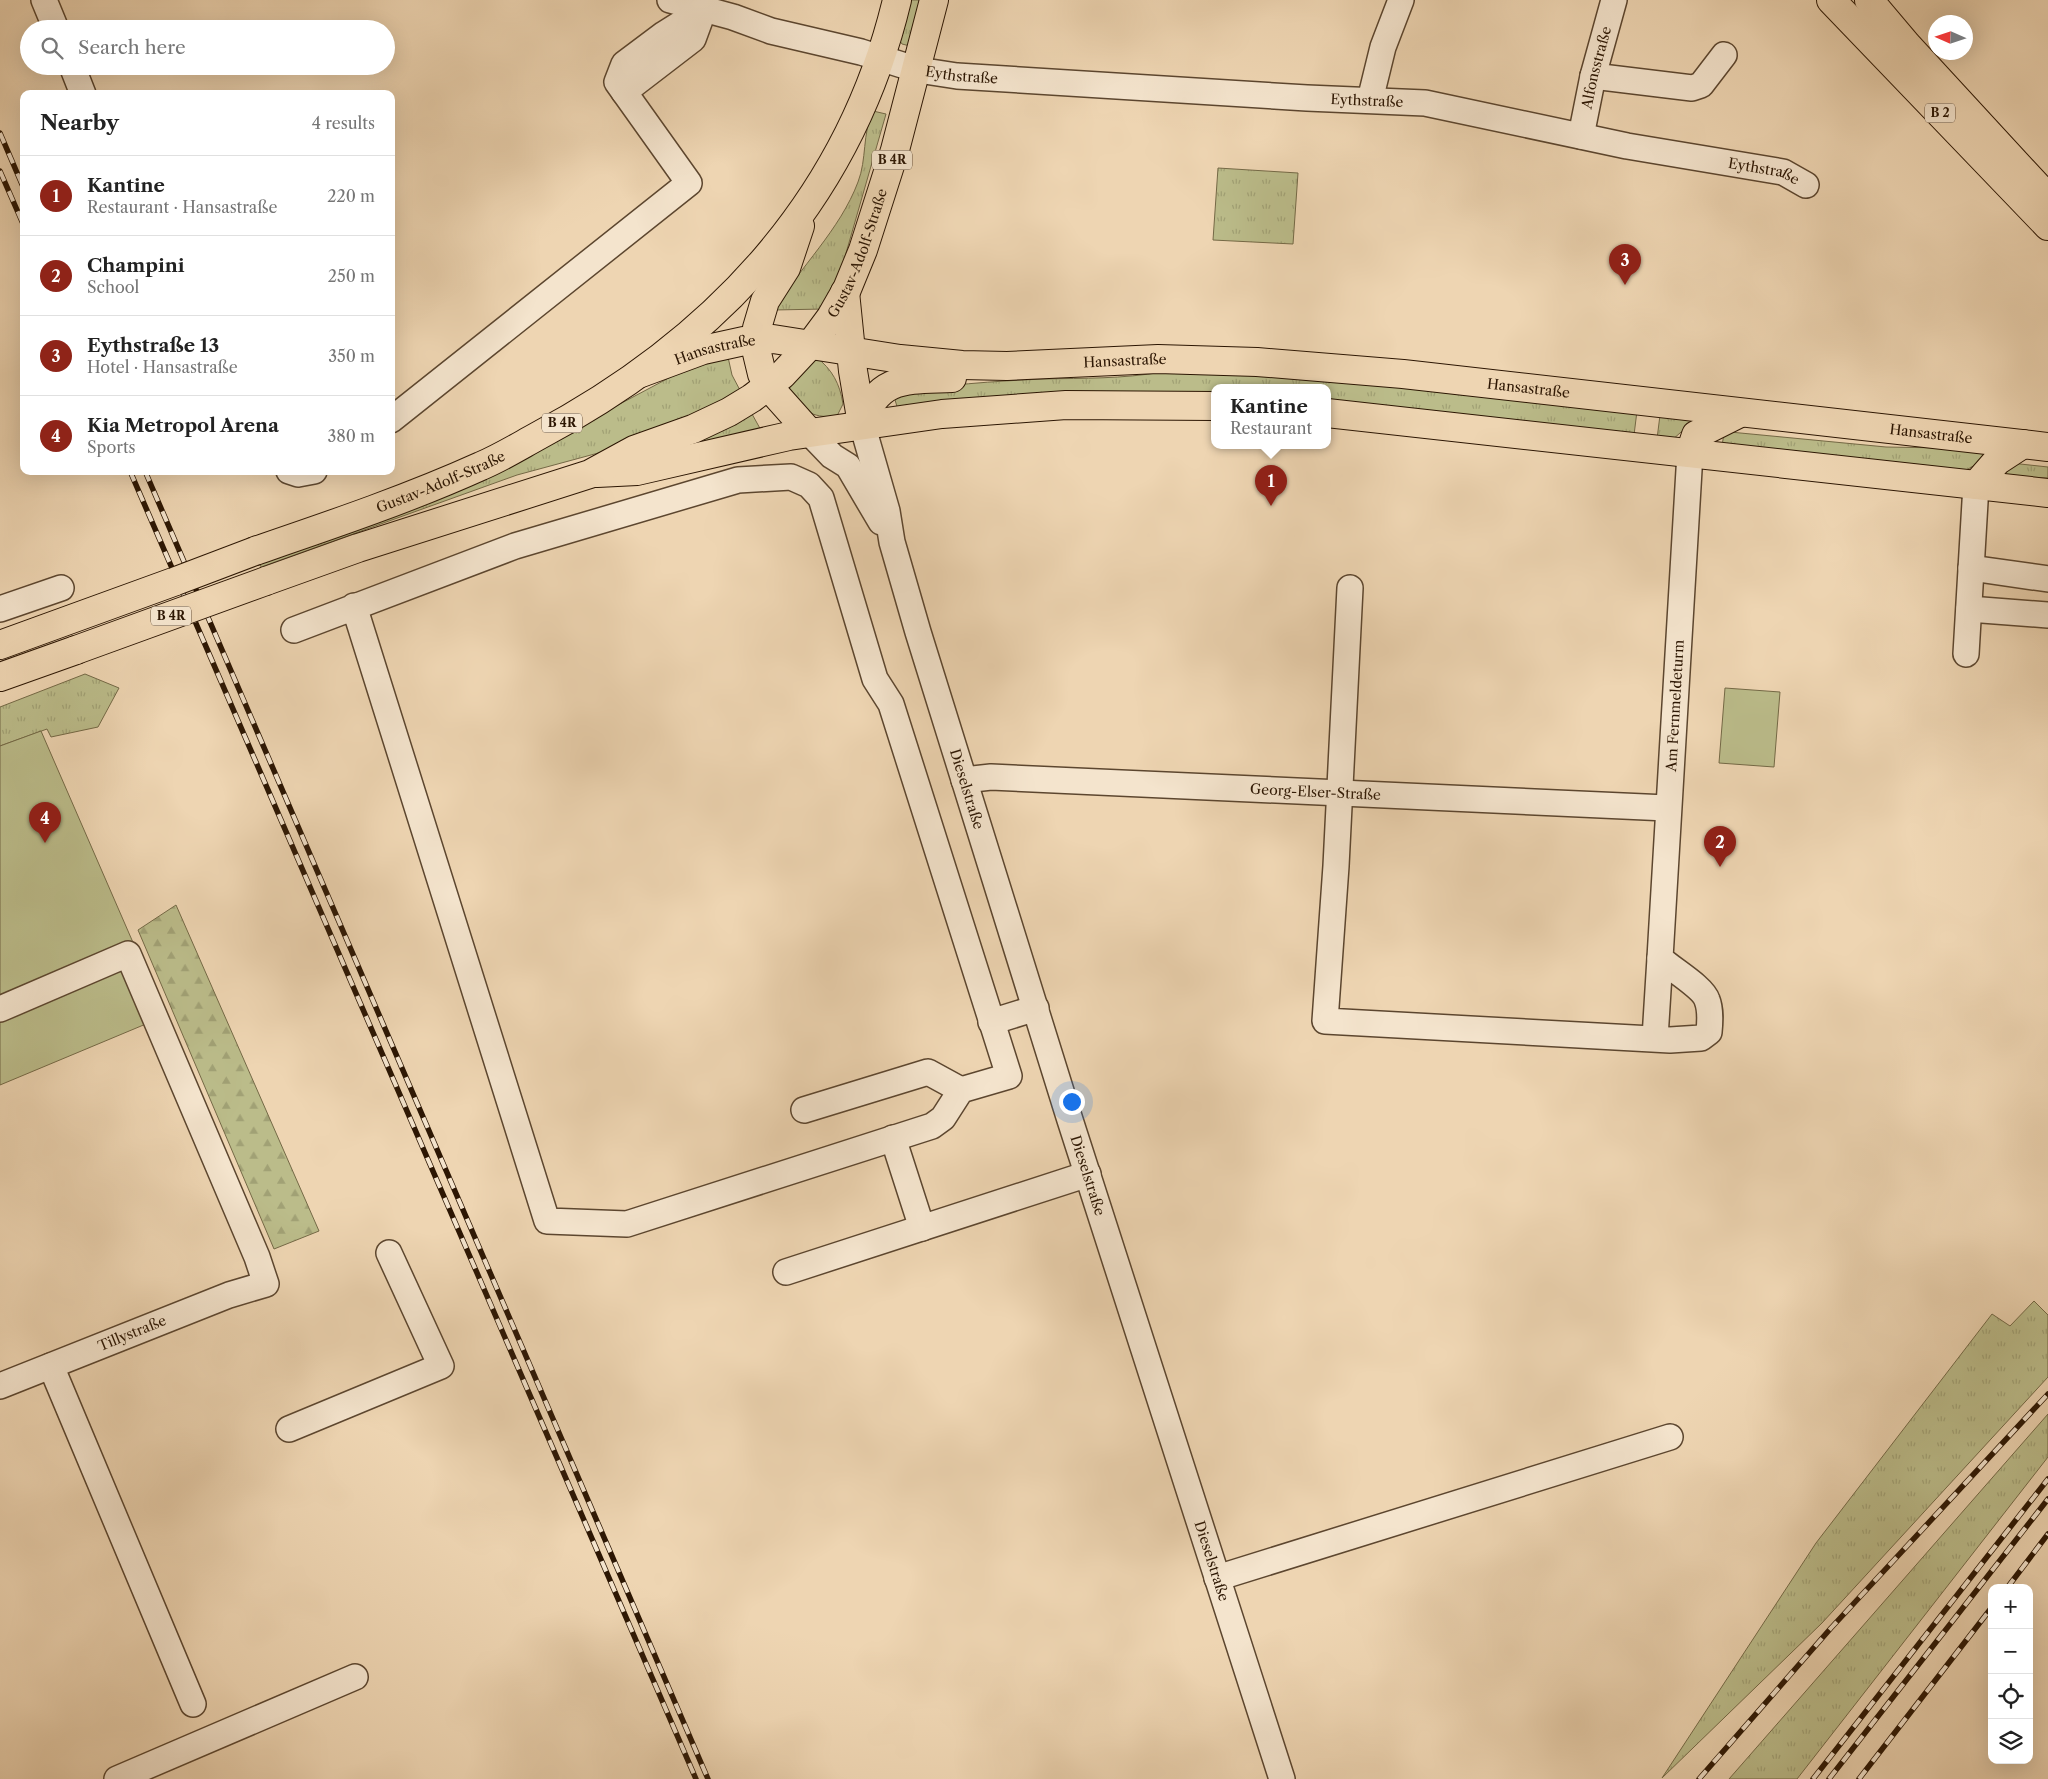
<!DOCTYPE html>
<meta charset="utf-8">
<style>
:root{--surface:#fff;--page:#f2f2f2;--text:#222;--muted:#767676;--line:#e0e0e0;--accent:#8f2418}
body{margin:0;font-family:"Libre Caslon Text",serif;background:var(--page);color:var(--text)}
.controls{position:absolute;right:15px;bottom:15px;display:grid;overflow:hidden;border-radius:10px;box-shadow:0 5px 20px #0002}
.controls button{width:45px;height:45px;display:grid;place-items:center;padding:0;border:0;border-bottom:1px solid var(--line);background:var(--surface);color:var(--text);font:25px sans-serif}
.compass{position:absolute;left:1928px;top:15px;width:45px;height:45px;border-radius:50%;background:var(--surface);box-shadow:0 5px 20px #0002;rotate:273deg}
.you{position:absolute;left:1071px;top:1101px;width:18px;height:18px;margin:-12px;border:4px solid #fff;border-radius:50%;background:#1a73e8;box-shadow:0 0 0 8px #1a73e833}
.badge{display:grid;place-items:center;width:32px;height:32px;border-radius:50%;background:var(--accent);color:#fff;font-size:16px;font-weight:700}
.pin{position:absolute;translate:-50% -41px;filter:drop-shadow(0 1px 2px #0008)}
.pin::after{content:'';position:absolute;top:26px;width:18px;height:15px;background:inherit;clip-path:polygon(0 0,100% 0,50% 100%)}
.popup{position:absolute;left:1211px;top:384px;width:120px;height:65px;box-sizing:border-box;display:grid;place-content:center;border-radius:10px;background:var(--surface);filter:drop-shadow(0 1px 4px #0005);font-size:16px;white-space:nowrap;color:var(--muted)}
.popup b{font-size:19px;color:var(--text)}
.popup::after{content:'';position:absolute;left:50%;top:100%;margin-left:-10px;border:10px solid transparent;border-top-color:var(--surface)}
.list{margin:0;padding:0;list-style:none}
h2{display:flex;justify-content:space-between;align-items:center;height:65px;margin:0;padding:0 20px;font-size:21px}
h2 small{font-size:16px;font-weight:400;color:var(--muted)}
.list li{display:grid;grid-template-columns:32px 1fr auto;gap:15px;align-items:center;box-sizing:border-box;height:80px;padding:0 20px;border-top:1px solid var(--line)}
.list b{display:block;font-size:19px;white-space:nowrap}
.list p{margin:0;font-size:16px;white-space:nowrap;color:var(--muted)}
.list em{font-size:16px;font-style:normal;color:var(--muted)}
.icon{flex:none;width:28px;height:28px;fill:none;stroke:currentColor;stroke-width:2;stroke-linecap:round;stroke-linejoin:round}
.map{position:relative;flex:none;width:2048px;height:1779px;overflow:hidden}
.search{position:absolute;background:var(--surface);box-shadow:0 5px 20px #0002;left:20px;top:20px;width:375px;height:55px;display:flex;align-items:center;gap:12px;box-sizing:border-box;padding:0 18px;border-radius:28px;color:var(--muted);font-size:19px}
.panel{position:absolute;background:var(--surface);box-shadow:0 5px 20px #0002;left:20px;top:90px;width:375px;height:385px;border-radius:10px}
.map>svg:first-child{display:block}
.grass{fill:url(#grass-tufts);stroke:#746946}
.forest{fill:url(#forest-firs);stroke:#746946}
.garden{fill:#bbbc8a;stroke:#746946}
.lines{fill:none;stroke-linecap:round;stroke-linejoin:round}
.minor-casing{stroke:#5c462f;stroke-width:28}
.major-casing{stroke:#2c1603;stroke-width:30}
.minor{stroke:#f4e4cd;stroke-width:25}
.major{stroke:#eed5b2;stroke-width:28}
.rail-casing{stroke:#2c1603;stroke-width:5.5}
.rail{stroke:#f4e4cd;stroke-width:4;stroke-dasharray:11;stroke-linecap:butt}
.major-bridge-casing{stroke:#2c1603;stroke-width:30;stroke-linecap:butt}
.major-bridge{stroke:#eed5b2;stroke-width:28}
.labels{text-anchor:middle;stroke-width:4;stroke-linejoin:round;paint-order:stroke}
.shield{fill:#f4e4cd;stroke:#685440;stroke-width:1}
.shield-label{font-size:12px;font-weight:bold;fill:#2c1603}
.street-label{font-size:14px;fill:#2c1603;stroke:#f4e4cd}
</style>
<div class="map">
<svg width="2048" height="1779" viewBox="0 0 2048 1779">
<defs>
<pattern id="grass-tufts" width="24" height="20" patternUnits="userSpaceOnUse" patternTransform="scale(1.25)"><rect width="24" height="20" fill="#bbbc8a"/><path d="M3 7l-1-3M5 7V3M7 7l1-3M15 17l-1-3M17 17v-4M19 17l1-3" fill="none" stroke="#a1a175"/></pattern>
<pattern id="forest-firs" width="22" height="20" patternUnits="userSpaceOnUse" patternTransform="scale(1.25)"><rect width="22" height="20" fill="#bbbc8a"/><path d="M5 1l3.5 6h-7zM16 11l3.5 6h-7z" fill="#a1a175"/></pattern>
</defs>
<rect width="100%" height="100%" fill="#eed5b2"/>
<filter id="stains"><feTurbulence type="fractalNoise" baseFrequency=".004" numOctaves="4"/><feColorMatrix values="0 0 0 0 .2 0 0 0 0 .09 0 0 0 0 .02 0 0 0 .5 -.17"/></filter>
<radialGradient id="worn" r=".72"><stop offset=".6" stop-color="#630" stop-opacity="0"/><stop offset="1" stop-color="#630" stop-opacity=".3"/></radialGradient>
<g class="grass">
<polygon points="909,0 924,0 910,46 902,44 900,41 900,35"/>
<path d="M873,111L886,114L840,274L824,309L774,310C800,267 840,230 858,182C867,159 862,134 873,111Z"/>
<polygon points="1218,168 1298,173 1293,244 1213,240"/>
<polygon points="728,357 732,375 742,394 602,452 517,475 261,567 260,563 601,414 680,372"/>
<path d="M816,357C832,369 840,384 843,404L837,416C809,419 803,409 786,389Z"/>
<path d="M1162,372L1271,374L1637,411L1634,435L1327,404V387H1215V397L898,410L893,393C943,385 994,381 1044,379C1084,378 1122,379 1162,372Z"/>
<polygon points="752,414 762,432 696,444 700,441"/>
<polygon points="1660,415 1712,420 1690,424 1671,441 1657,439"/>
<polygon points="1730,432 1886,447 1945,448 1990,451 1991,456 1961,473 1722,446 1724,433"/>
<polygon points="2011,463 2048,467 2048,478 2008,476 2004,473"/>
<polygon points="85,674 119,688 98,727 51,737 47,729 0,746 0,707"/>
<polygon points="2034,1301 2048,1315 2048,1377 1822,1623 1662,1778 1816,1543 1992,1314 2010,1326"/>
<polygon points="2048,1414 2048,1457 1797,1779 1729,1779"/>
</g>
<polygon class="forest" points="176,905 319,1231 274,1249 138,930"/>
<g class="garden">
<polygon points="1725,688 1780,692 1774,767 1719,763"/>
<polygon points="41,731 165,1016 0,1085 0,746"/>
</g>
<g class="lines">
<g class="minor-casing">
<g id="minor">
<polyline points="44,0 56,29"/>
<path id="s1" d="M670,0L733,17L771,31L861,52L918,70L957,76L1307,98L1425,103L1627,146L1783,172L1806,185"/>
<polyline points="72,66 83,94"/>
<polyline points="1593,76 1692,88 1701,85 1724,55"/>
<polyline points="624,92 693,39 704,9"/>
<polyline points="1370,100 1383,47 1401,0"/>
<path id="s2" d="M1581,136L1593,76L1614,0"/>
<polyline points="391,420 689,183 617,82 624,64 664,34 704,9"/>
<path id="s3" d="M862,424L887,511L892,542L918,632L1070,1120L1282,1779"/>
<polyline points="809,432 832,456 848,466 881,522"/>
<polyline points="289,471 298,474 314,471"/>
<polyline points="1971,568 2048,579"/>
<path id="s4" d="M1350,588L1336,866L1325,1021L1670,1040L1701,1038L1709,1032C1710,1022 1711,1010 1707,1000C1703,987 1671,969 1660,958L1690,453"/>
<polyline points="0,609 61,588"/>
<polyline points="1969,609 2048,615"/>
<polyline points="294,630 515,546 738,480 791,477 809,485 821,498 875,679 891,704 1009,1076 961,1090 943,1118 932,1126 627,1224 547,1221 354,606"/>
<polyline points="1966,654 1976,485"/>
<path id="s5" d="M964,780L991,777L1667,808"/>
<polyline points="0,1009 128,954 257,1257 266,1284 229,1295 0,1386"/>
<polyline points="991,1022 1036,1008"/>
<polyline points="1655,1038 1660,958"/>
<polyline points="804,1110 928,1072 961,1090"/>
<polyline points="893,1138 922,1228"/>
<polyline points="786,1272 1088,1174"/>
<polyline points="51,1366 193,1704"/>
<polyline points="289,1429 441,1366 389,1253"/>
<polyline points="1217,1578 1670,1437"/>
<polyline points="117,1779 355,1677"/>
</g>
</g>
<g class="major-casing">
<g id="major">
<polyline points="1831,0 2048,226"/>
<polyline points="1869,0 1907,45 2048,198"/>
<polyline points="800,226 786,268 765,301 757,328 756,349 762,374 768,386 809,432"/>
<polyline points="845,292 853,371 862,424"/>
<path id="s6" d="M641,373L703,350L744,341L773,339L900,359L962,365L1007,366L1158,359L1257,362L1403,374L2048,447"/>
<polyline points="1327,413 2048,493"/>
<path d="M862,424C877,375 909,380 952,378"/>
<polyline points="1690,453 1696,435 1740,413"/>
<polyline points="597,473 637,471 789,436 942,414 1066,405 1215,406"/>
<polyline points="1976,485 1997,461 2023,444"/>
<path id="s7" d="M255,551C331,525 408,499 481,466C500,458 518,447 536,437C715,342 849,201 897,0"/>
<path id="s8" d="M266,581L358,548L590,474L634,450L693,429L729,412L752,398L782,375L811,344L831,317L847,289L863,250L895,150L934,0"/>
<polyline points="0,645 176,581"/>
<polyline points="0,677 76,650"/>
</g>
</g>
<use href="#minor" class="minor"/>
<use href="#major" class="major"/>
<g class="rail-casing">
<g id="rail">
<polyline points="0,133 24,189"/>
<polyline points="0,171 24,226"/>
<polyline points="130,471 696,1779"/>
<polyline points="145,471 708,1779"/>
<polyline points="2007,1588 2048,1534"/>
<polyline points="1699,1779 1831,1628 2048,1394"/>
<polyline points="1813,1779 2048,1479"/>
<polyline points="1829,1779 2048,1499"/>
<polyline points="1859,1779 1992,1607"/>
</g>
</g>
<use href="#rail" class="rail"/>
<g class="major-bridge-casing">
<g id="major-bridge">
<polyline points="176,581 255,551"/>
<polyline points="76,650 266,581"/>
</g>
</g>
<use href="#major-bridge" class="major-bridge"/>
</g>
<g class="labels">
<g class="shield">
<rect x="1925" y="103.5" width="30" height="19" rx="4"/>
<rect x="872" y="150.5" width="40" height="19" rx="4"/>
<rect x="542" y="413.5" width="40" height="19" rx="4"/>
<rect x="151" y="606.5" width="40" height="19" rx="4"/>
</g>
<g class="shield-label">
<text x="1940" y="117">B 2</text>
<text x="892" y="164">B 4R</text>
<text x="562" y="427">B 4R</text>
<text x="171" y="620">B 4R</text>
</g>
<g class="street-label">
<text dy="5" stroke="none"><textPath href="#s2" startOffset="70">Alfonsstraße</textPath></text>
<text dy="5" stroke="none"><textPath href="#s1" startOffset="302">Eythstraße</textPath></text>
<text dy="5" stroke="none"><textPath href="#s1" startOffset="708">Eythstraße</textPath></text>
<text dy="5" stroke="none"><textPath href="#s1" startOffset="1112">Eythstraße</textPath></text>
<text dy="5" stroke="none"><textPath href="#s8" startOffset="704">Gustav-Adolf-Straße</textPath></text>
<text dy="5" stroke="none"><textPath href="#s6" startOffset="78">Hansastraße</textPath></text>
<text dy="5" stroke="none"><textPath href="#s6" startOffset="491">Hansastraße</textPath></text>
<text dy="5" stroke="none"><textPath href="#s6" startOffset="896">Hansastraße</textPath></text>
<text dy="5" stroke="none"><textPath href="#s6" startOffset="1301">Hansastraße</textPath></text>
<text dy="5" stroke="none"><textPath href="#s7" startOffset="198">Gustav-Adolf-Straße</textPath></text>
<text dy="5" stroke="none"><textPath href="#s4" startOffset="1169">Am Fernmeldeturm</textPath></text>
<text dy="5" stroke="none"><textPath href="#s3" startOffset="380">Dieselstraße</textPath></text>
<text dy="5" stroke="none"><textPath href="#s5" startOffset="352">Georg-Elser-Straße</textPath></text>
<text dy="5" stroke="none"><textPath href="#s3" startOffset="785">Dieselstraße</textPath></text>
<text transform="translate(132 1333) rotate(-22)" y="5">Tillystraße</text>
<text dy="5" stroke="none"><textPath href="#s3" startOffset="1190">Dieselstraße</textPath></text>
</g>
</g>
<rect width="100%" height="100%" filter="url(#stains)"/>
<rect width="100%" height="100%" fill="url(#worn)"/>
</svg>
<div class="controls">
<button>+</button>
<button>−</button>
<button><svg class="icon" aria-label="locate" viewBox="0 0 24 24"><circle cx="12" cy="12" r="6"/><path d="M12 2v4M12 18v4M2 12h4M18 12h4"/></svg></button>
<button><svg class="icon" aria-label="layers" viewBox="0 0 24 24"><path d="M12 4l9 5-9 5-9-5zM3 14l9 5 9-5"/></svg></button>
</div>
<svg class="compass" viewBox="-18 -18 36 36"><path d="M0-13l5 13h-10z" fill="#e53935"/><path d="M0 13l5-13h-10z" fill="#767676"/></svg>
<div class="you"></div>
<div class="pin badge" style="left:1271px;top:506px">1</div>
<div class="popup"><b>Kantine</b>Restaurant</div>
<div class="pin badge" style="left:1720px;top:867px">2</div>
<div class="pin badge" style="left:1625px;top:285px">3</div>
<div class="pin badge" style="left:45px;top:843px">4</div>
<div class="search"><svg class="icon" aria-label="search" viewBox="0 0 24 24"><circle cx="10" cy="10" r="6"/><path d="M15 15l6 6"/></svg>Search here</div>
<section class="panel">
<h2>Nearby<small>4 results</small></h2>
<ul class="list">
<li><span class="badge">1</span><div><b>Kantine</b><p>Restaurant · Hansastraße</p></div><em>220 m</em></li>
<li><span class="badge">2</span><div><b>Champini</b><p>School</p></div><em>250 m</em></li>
<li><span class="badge">3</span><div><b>Eythstraße 13</b><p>Hotel · Hansastraße</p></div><em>350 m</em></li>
<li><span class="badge">4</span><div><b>Kia Metropol Arena</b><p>Sports</p></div><em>380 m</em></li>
</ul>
</section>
</div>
